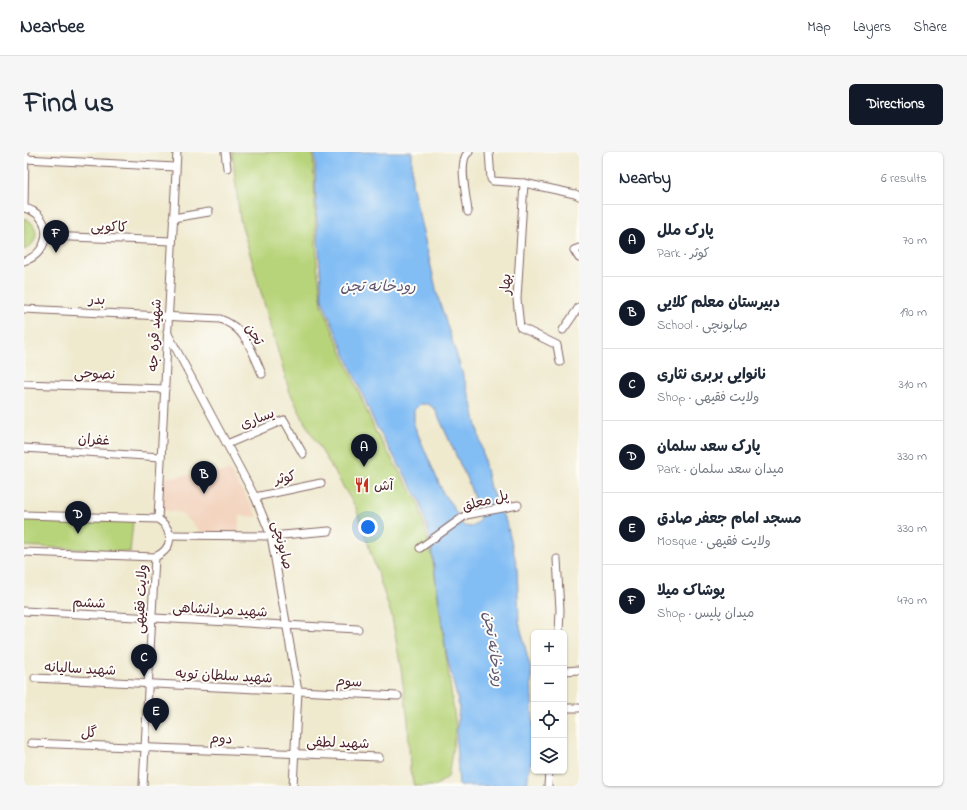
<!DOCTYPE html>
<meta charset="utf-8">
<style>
:root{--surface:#fff;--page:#f6f6f7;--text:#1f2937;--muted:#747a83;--line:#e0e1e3;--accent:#111827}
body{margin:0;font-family:"Indie Flower","Playpen Sans Arabic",sans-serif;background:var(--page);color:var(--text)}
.controls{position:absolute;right:12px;bottom:12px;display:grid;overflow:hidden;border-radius:6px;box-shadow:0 1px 3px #0004}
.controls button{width:36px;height:36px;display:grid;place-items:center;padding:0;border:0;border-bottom:1px solid var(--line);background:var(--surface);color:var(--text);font:20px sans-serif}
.you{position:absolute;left:344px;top:375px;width:14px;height:14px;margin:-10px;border:3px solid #fff;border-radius:50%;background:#1a73e8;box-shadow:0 0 0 6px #1a73e833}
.badge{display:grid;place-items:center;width:26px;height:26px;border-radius:50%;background:var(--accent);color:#fff;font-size:13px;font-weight:700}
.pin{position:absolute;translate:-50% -33px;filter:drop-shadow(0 1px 2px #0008)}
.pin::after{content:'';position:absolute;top:21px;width:14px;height:12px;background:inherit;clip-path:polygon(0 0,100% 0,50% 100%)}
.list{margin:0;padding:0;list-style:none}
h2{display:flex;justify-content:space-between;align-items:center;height:52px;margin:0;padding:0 16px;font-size:17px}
h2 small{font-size:13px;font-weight:400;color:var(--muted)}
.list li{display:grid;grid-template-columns:26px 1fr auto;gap:12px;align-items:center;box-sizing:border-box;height:72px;padding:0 16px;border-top:1px solid var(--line)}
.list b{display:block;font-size:15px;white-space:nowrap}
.list p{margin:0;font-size:13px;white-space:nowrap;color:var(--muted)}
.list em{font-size:13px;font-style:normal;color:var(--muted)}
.icon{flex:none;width:22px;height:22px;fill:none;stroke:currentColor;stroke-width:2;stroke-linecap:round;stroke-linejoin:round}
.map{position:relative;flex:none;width:555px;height:634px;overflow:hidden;border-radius:6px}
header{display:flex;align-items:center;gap:24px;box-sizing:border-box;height:56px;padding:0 20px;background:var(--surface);border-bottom:1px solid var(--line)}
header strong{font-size:19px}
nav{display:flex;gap:22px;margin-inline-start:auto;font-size:14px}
.intro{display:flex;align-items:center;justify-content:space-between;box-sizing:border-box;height:96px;padding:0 24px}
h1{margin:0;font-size:28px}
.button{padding:10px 18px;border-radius:6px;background:var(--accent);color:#fff;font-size:14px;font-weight:700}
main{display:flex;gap:24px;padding:0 24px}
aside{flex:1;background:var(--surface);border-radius:6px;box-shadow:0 1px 3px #0004}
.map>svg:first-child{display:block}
.built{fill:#f3d4bf}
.green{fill:#b8d47a;stroke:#817a52}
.water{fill:#82bdf4;stroke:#666e90;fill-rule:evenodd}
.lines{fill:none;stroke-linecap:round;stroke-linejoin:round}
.minor-casing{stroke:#846664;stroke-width:9}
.minor{stroke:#fff;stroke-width:7}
.labels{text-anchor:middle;stroke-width:4;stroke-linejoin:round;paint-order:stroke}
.street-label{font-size:14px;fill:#4a1f2b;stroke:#fdfcf7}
.poi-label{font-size:14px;fill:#4a1f2b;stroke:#fdfcf7;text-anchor:start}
.water-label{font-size:15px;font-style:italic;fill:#5e5671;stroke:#fdfcf7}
</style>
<header>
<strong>Nearbee</strong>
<nav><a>Map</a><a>Layers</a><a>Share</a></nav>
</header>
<div class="intro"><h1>Find us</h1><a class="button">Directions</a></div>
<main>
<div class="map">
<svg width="555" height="634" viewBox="0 0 555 634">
<rect width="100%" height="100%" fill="#fdfcf7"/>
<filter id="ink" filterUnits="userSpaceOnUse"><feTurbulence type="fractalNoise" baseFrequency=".025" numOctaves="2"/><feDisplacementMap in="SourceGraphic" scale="8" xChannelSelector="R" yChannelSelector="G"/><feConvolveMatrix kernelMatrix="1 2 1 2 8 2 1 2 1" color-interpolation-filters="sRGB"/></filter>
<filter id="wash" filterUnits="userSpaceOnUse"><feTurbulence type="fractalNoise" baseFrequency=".012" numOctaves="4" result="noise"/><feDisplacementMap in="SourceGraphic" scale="16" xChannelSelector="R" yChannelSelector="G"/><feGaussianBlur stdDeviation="0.9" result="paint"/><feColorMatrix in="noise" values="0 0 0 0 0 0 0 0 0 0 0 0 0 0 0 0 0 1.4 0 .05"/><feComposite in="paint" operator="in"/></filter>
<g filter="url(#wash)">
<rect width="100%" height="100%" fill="#efe9ce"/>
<polygon class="built" points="206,319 234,365 215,364 215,381 177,380 166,369 156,361 139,358 140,326"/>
<g class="green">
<polygon points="208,0 289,0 293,113 298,153 352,281 394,350 408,403 432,575 424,625 411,634 390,634 386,618 384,569 377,517 368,465 332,356 281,271 265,238 216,67"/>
<path d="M0,66C16,72 16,91 0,98Z"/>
<polygon points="0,366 109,369 106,400 0,394"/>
</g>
<path class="water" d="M291,0H388V32L414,145L448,251L466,336L483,372L493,414L495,470L507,519L510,603L505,617L503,634H435L432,590L435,554L423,505L406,386L396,349L351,272L298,148L292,52ZM396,252H404L411,257L445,332L456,364L455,369L448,375L440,374L438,372L428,353L420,343L390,273V258Z"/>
</g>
<g filter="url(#ink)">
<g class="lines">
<g class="minor-casing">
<g id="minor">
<polyline points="201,0 203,16"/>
<polyline points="465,0 467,27 469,29 500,31 551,42 555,44"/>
<polyline points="1,7 151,15"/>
<polyline points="500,31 493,147 496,175 533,193 536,210"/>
<path d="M444,60C443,47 433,7 445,0"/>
<polyline points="149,66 185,60"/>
<polyline points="22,84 148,89"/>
<polyline points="555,96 550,98 555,106"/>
<path d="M0,109C28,101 30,62 0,56L1,0"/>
<path d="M0,157L196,167C222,176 228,199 238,222"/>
<polyline points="539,178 555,155"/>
<polyline points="143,180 231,345 247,384 274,539 269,634"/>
<polyline points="0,232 141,237"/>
<polyline points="203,292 260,268 279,302"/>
<polyline points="0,296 137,305"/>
<polyline points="231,345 297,331"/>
<path d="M0,363L134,367C151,379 149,397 131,405L0,400"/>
<polyline points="134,367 153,0"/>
<polyline points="146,383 247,384 305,379"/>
<polyline points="396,396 442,363 494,353"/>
<polyline points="533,407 536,458 535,481"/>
<polyline points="0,459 334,477"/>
<polyline points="540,519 555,518"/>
<polyline points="11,526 374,544"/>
<polyline points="540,556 555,556"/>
<polyline points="7,591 355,605"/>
<polyline points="119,634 131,405"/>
<polyline points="524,634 525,619"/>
</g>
</g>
<use href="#minor" class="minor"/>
</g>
</g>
<defs>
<g id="restaurant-bare" transform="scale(1.2)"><path d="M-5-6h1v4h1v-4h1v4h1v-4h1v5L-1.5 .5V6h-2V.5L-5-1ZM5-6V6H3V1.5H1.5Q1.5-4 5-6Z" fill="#c8321e" stroke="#fdfcf7" stroke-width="2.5" paint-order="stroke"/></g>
</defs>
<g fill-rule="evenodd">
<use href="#restaurant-bare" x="338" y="333"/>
</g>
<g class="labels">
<g class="street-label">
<text transform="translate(85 74) rotate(2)" y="5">کاکویی</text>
<text transform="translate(481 132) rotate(-88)" y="5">بهار</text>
<text transform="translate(73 147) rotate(3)" y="5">بدر</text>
<text transform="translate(231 182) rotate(58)" y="5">تجن</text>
<text transform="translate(130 183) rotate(-87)" y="5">شهید قره جه</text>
<text transform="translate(71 221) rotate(2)" y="5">نصوحی</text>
<text transform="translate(233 266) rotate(-21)" y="5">یساری</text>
<text transform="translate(70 287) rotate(4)" y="5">غفران</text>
<text transform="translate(261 325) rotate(-12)" y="5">کوثر</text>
<text transform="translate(461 348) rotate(-15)" y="5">پل معلق</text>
<text transform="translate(259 393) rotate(76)" y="5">صابونچی</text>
<text transform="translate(116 447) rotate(-87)" y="5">ولایت فقیهی</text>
<text transform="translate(65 450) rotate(3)" y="5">ششم</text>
<text transform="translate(196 457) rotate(3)" y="5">شهید مردانشاهی</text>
<text transform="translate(56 516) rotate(3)" y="5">شهید سالیانه</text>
<text transform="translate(200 523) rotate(3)" y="5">شهید سلطان تویه</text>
<text transform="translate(325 529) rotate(3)" y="5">سوم</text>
<text transform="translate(65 580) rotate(2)" y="5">گل</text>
<text transform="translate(197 586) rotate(2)" y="5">دوم</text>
<text transform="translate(314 590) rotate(2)" y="5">شهید لطفی</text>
</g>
<g class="poi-label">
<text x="350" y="338">آش</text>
</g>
<g class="water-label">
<text x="354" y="139">رودخانه تجن</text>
<text transform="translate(470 497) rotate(82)" y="5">رودخانه تجن</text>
</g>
</g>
</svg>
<div class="controls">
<button>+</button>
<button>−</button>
<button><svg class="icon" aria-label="locate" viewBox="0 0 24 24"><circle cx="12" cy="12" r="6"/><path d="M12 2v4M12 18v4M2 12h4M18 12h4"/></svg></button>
<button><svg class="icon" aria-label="layers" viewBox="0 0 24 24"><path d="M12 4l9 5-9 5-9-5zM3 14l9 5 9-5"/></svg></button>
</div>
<div class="you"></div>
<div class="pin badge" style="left:340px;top:315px">A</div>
<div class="pin badge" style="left:180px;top:342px">B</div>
<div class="pin badge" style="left:120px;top:525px">C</div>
<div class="pin badge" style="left:54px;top:382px">D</div>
<div class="pin badge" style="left:132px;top:579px">E</div>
<div class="pin badge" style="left:32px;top:101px">F</div>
</div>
<aside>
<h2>Nearby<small>6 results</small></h2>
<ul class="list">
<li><span class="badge">A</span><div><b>پارک ملل</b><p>Park · کوثر</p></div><em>70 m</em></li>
<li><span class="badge">B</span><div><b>دبیرستان معلم کلایی</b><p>School · صابونچی</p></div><em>190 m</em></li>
<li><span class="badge">C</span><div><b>نانوایی بربری نثاری</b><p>Shop · ولایت فقیهی</p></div><em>310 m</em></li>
<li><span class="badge">D</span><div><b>پارک سعد سلمان</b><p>Park · میدان سعد سلمان</p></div><em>330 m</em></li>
<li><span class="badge">E</span><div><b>مسجد امام جعفر صادق</b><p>Mosque · ولایت فقیهی</p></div><em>330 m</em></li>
<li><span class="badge">F</span><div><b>پوشاک میلا</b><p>Shop · میدان پلیس</p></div><em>470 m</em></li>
</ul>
</aside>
</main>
